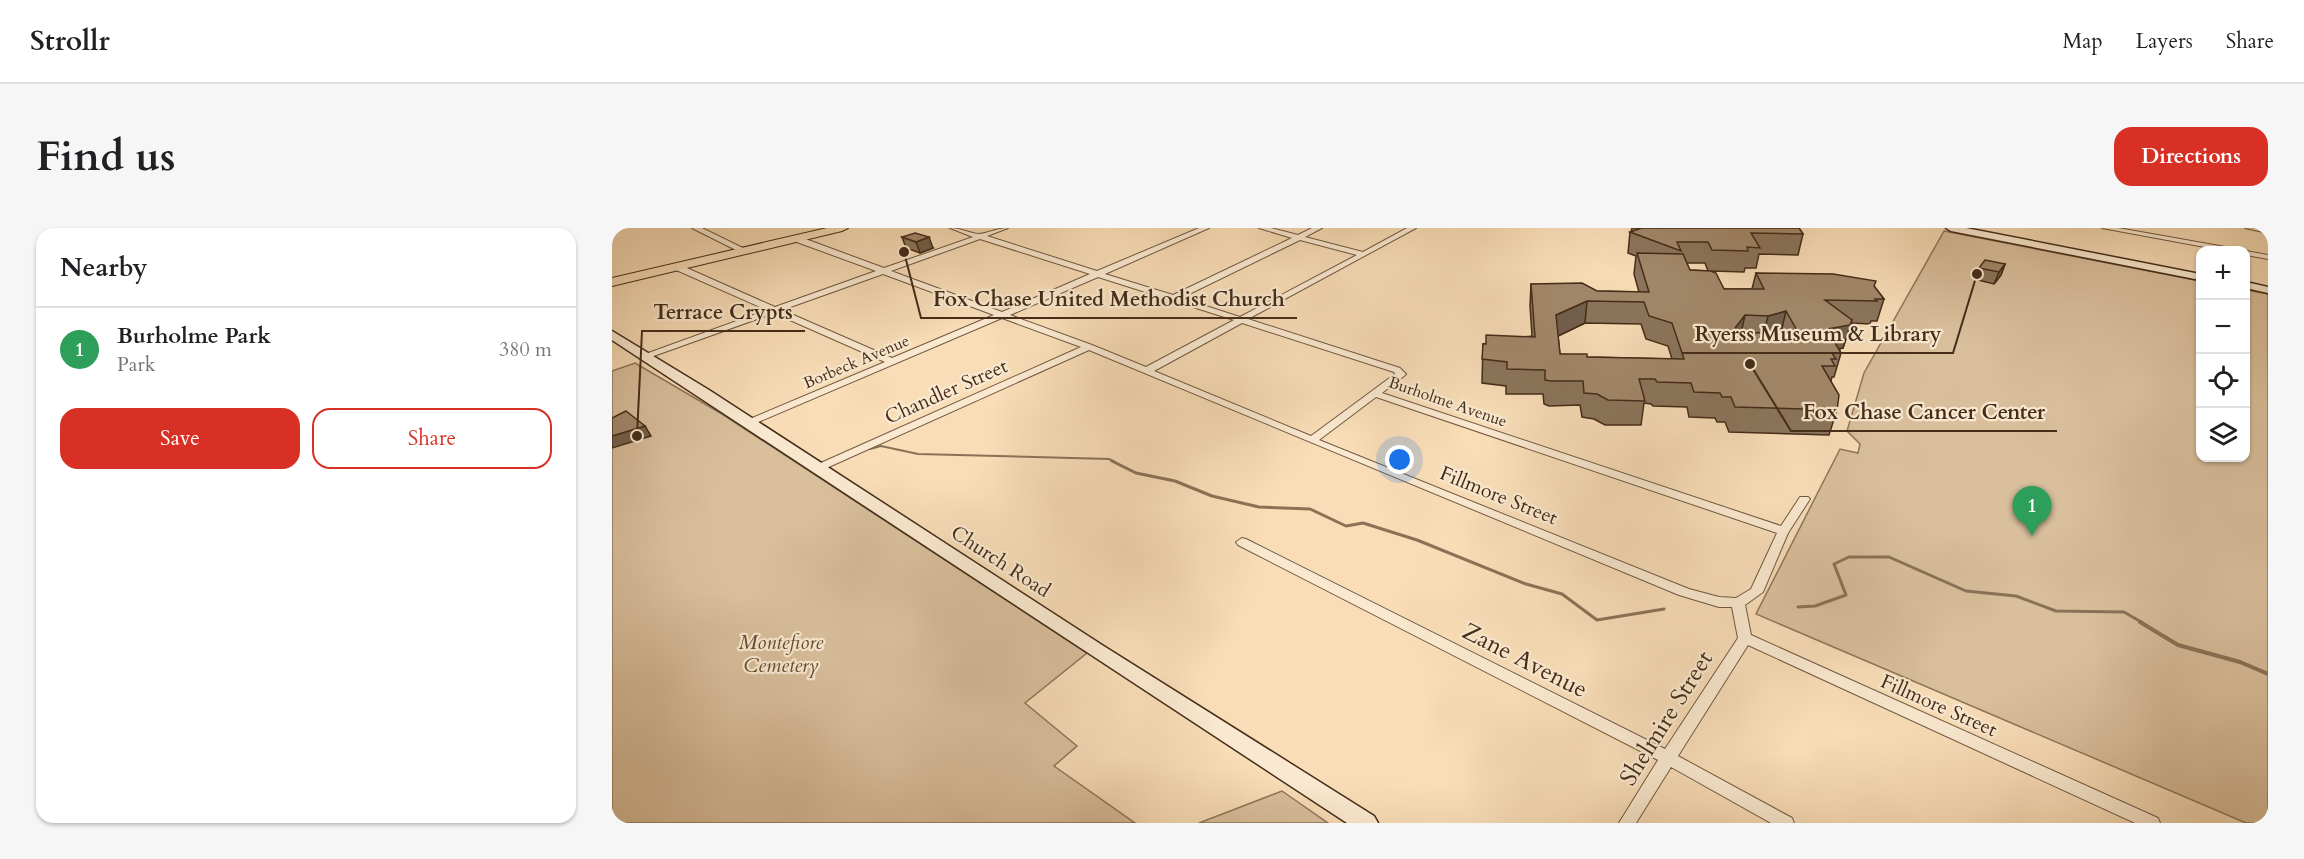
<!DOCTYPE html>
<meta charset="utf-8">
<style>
:root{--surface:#fff;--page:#f6f6f6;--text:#202124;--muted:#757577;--line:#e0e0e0;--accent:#d93025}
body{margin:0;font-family:Cardo,serif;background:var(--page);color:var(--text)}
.controls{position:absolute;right:18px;top:18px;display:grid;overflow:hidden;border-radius:12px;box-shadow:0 2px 4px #0004}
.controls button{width:54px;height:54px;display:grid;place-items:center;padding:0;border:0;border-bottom:2px solid var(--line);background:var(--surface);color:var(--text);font:30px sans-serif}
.you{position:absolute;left:788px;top:232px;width:21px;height:21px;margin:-15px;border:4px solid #fff;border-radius:50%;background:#1a73e8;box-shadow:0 0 0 9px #1a73e833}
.badge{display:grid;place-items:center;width:39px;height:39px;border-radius:50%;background:var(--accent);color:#fff;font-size:20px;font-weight:700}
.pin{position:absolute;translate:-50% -50px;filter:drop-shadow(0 2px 3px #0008)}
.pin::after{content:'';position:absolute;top:32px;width:21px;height:18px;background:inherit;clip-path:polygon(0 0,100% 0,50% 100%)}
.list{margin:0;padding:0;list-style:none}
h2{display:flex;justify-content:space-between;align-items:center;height:78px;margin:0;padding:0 24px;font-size:26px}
h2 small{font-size:20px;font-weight:400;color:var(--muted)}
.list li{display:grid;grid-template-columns:39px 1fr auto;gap:18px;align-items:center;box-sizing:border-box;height:84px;padding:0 24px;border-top:2px solid var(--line)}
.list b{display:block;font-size:22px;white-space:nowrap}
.list p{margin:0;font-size:20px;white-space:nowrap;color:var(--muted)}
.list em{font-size:20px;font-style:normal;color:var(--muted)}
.actions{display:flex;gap:12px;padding:18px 24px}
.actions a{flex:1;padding:14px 0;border:2px solid var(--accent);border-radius:18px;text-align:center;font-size:21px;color:var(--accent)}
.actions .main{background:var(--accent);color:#fff}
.icon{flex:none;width:33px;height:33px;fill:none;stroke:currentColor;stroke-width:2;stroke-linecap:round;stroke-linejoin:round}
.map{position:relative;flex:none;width:1656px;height:595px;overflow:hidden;border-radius:18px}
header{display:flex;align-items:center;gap:36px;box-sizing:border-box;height:84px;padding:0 30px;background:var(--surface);border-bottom:2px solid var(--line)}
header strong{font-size:28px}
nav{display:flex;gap:33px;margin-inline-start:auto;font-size:21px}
.intro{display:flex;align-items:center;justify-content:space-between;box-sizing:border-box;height:144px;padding:0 36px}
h1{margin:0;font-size:42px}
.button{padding:15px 27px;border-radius:18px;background:var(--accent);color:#fff;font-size:21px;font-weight:700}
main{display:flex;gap:36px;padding:0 36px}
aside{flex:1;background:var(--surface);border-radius:18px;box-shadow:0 2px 4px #0004}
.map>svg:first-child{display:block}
.green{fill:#d9bf9c;stroke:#8e765a;stroke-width:1.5}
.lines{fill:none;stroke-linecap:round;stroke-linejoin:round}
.stream-far2{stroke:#8b7257;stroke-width:2}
.stream-far1{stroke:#8b7257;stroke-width:3}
.stream{stroke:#8b7257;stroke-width:4}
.street-casing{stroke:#715840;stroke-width:2}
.secondary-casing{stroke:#442c19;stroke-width:3}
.primary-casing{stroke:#442c19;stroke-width:2}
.street{fill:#fae9d0;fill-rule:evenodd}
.secondary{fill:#fae9d0;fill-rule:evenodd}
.primary{fill:#f8ddb7;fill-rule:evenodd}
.wall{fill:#8b755c;stroke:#442c19;stroke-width:1.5;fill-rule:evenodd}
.shaded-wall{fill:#715f4b;stroke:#442c19;stroke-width:1.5}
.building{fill:#a2886b;stroke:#442c19;stroke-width:1.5;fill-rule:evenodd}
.labels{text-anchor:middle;stroke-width:4.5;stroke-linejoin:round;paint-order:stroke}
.far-street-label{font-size:16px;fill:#442c19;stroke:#fae9d0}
.street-label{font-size:20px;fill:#442c19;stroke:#fae9d0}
.park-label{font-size:20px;font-style:italic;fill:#624933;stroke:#fae9d0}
.near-street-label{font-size:24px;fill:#442c19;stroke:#fae9d0}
.leader{fill:none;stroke:#442c19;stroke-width:2}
.callout-dot{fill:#442c19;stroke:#fae9d0;stroke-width:2}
.callout-label{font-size:21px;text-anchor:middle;font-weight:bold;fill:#442c19;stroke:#fae9d0;stroke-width:4.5;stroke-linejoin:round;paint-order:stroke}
</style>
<header>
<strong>Strollr</strong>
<nav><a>Map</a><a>Layers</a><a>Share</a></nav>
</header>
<div class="intro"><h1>Find us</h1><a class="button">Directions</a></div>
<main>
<aside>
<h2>Nearby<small></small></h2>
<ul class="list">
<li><span class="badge" style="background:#2e9e5b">1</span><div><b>Burholme Park</b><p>Park</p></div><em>380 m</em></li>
</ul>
<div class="actions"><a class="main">Save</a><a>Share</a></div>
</aside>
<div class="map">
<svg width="1656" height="595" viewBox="0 0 1656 595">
<rect width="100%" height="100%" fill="#f8ddb7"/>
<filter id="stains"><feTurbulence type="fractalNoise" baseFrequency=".00333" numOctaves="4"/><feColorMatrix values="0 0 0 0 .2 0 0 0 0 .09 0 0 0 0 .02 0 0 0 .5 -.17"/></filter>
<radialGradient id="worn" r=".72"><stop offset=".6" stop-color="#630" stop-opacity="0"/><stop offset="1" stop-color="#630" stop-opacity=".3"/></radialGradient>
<g class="green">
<polygon points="1332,3 1588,53 1588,230 1634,230 1634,62 1656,66 1656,595 1634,595 1144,386 1228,221 1246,225 1248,216 1235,203 1252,145"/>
<polygon points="23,135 110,186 475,425 413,475 465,518 442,538 523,595 0,595 0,143"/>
<polygon points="670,563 716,595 587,595"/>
</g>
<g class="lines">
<polyline class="stream-far2" points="258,221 269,218 306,226 497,231 503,234"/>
<g class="stream-far1">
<polyline points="500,233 524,245 563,253 600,268 647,279 698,281 734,298 751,295 805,312 914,356 950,366 985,392 1052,381"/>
<polyline points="1186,379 1203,378 1234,367 1222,336 1237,329 1277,329 1354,363 1404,368 1444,383 1512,384 1531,395"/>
</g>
<polyline class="stream" points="1528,394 1566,417 1628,434 1656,446"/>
<g class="street-casing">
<g id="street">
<polygon points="80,0 90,0 137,23 130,25"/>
<path d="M338,0C349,0 357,5 367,6C374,6 385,0 396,0L375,8L485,43L587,0H597L493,46L561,67L680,10L647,0H659L686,7L700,0H710L693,9L751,24L795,0H804L636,91L788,140L794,146L792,148L770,165L1169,298L1188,269H1196L1198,271L1176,305L1151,364L1133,377L1139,407L1546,590L1548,595H1523L1136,417L1066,528L1180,590L1182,595H1159L1059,539L1024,595H1007L1046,532L626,317L624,314L630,310L634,311L1053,521L1126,410L1120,379H1107L1067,367L477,122L210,242H202L200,240L202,238L469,119L390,90L137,198L133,197L132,195L133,193L273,134L162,85L36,130H30L28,128L155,82L62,41V37H68L163,79L264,43L182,13V9H188L272,40L361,9ZM368,11L478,46L390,84L279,43ZM688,12L745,27L628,89L569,70ZM271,46L382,87L280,130L170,82ZM486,49L622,92L534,139L480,117L398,87ZM630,95L782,144L783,146L699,208L542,143ZM764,169L1165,305L1139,361L1124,370L1107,369L1077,361L707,212Z"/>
<polygon points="1490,0 1506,0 1619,20 1623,22 1609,22"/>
<polygon points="1633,0 1656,1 1656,5"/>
<polygon points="1634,23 1656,27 1656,31 1634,27"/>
</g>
</g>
<g class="secondary-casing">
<g id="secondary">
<polygon points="1334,0 1354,0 1588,46 1588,52 1339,3"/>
<polygon points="1634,54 1656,59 1656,65 1634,60"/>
<polygon points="0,103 97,162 490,417 762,588 766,595 735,595 0,112"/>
</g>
</g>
<g class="primary-casing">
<polygon id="primary" points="215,0 236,0 230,3 0,58 0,50"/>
</g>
<use href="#street" class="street"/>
<use href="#secondary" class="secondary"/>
<use href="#primary" class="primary"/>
</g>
<g class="wall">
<path d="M1020,0H1187L1191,6L1186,27L1147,26L1144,40H1133L1132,44L1100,43L1112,61H1140L1144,45L1262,58L1272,71L1265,93H1259L1258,96L1239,95L1231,120L1227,121L1229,125L1222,149H1220L1219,153L1225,182L1217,207L1117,204L1113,194H1105L1103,190L1077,189L1075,179L1041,178L1039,176L1032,175L1029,197H993L982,191L970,189L968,177L937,178L932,176L931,166H894V158L870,155L871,116L920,108L918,78L919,56L985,63L1027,64L1022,46L1024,28L1016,25L1018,4H1019ZM1074,35H1093L1096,43L1078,42ZM973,95L1029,96L1034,111L1056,118L1060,131L975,129L948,126L946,108Z"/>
<polygon points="290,9 321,20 308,25 294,20"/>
<polygon points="1393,36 1389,47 1382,56 1362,51 1367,40"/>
</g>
<g class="shaded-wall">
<polygon points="317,9 321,20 308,25 304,14"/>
<polygon points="1393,36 1389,47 1382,56 1387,44"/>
<polygon points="975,73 973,95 942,110 944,87"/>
<polygon points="1174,83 1169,105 1150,111 1156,88"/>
<polygon points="1133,87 1128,110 1120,104"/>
<polygon points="1240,92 1231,120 1209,124 1215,101"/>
<polygon points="33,198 39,208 0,220 0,208"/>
</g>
<g class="building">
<polygon points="1024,0 1187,0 1191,6 1139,5 1148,20 1135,19 1136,23 1100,22 1096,14 1065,14 1069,23 1018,4 1027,1"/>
<polygon points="303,5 317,9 304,14 290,9"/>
<path d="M1025,25L1071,26L1078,42L1099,43L1104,45L1112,61H1152L1144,45L1221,46L1264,53L1262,58L1272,71H1263L1265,73L1213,72L1240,92L1238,97L1215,101L1229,125H1220L1224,131H1219L1223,138H1210L1227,167L1225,182L1123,179L1119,169H1110L1108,165L1082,164L1079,155L1045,154L1043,151H1027L1033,173L996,172L985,166L972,165L971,153H939L933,152V142L895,141V134L870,131L871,116H874V107L923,109L919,56L970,55L985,63L1037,64ZM975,73L1032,74L1037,88L1060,95L1072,131L975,129V126H948L944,87ZM1174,83L1187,106L1120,104L1133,87L1156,88Z"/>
<polygon points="1373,32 1393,36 1387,44 1367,40"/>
<polygon points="14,183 33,198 0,208 0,190"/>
</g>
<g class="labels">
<g class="far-street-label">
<text transform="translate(244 133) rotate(-23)" y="6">Borbeck Avenue</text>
<text transform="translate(836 173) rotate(19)" y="6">Burholme Avenue</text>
</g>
<g class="street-label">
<text transform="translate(334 163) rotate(-24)" y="7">Chandler Street</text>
<text transform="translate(887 267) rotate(22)" y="7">Fillmore Street</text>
<text transform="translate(389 333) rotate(33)" y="7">Church Road</text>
<text transform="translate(1327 477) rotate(24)" y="7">Fillmore Street</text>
</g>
<g class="park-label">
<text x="169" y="421">Montefiore<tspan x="169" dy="23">Cemetery</tspan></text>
</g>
<g class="near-street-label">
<text transform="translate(913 432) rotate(27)" y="8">Zane Avenue</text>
<text transform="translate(1054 490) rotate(-58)" y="8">Shelmire Street</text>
</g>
</g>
<path class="leader" d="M292 24L309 90H685M25 208L30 103H193M1365 46L1341 125H1070M1138 136L1179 203H1445"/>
<g class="callout-dot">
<circle cx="292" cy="24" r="6"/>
<circle cx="25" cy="208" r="6"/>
<circle cx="1365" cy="46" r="6"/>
<circle cx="1138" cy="136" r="6"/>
</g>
<g class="callout-label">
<text x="497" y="78">Fox Chase United Methodist Church</text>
<text x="111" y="91">Terrace Crypts</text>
<text x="1206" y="113">Ryerss Museum &amp; Library</text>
<text x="1312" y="191">Fox Chase Cancer Center</text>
</g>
<rect width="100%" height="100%" filter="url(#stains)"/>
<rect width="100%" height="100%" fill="url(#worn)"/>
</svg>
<div class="controls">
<button>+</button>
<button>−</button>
<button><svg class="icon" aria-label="locate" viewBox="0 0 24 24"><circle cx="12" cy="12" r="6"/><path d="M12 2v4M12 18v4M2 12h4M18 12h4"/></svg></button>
<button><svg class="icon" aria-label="layers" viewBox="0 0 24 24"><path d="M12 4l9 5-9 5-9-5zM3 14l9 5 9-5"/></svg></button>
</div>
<div class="you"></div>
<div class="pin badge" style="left:1420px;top:308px;background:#2e9e5b">1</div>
</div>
</main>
